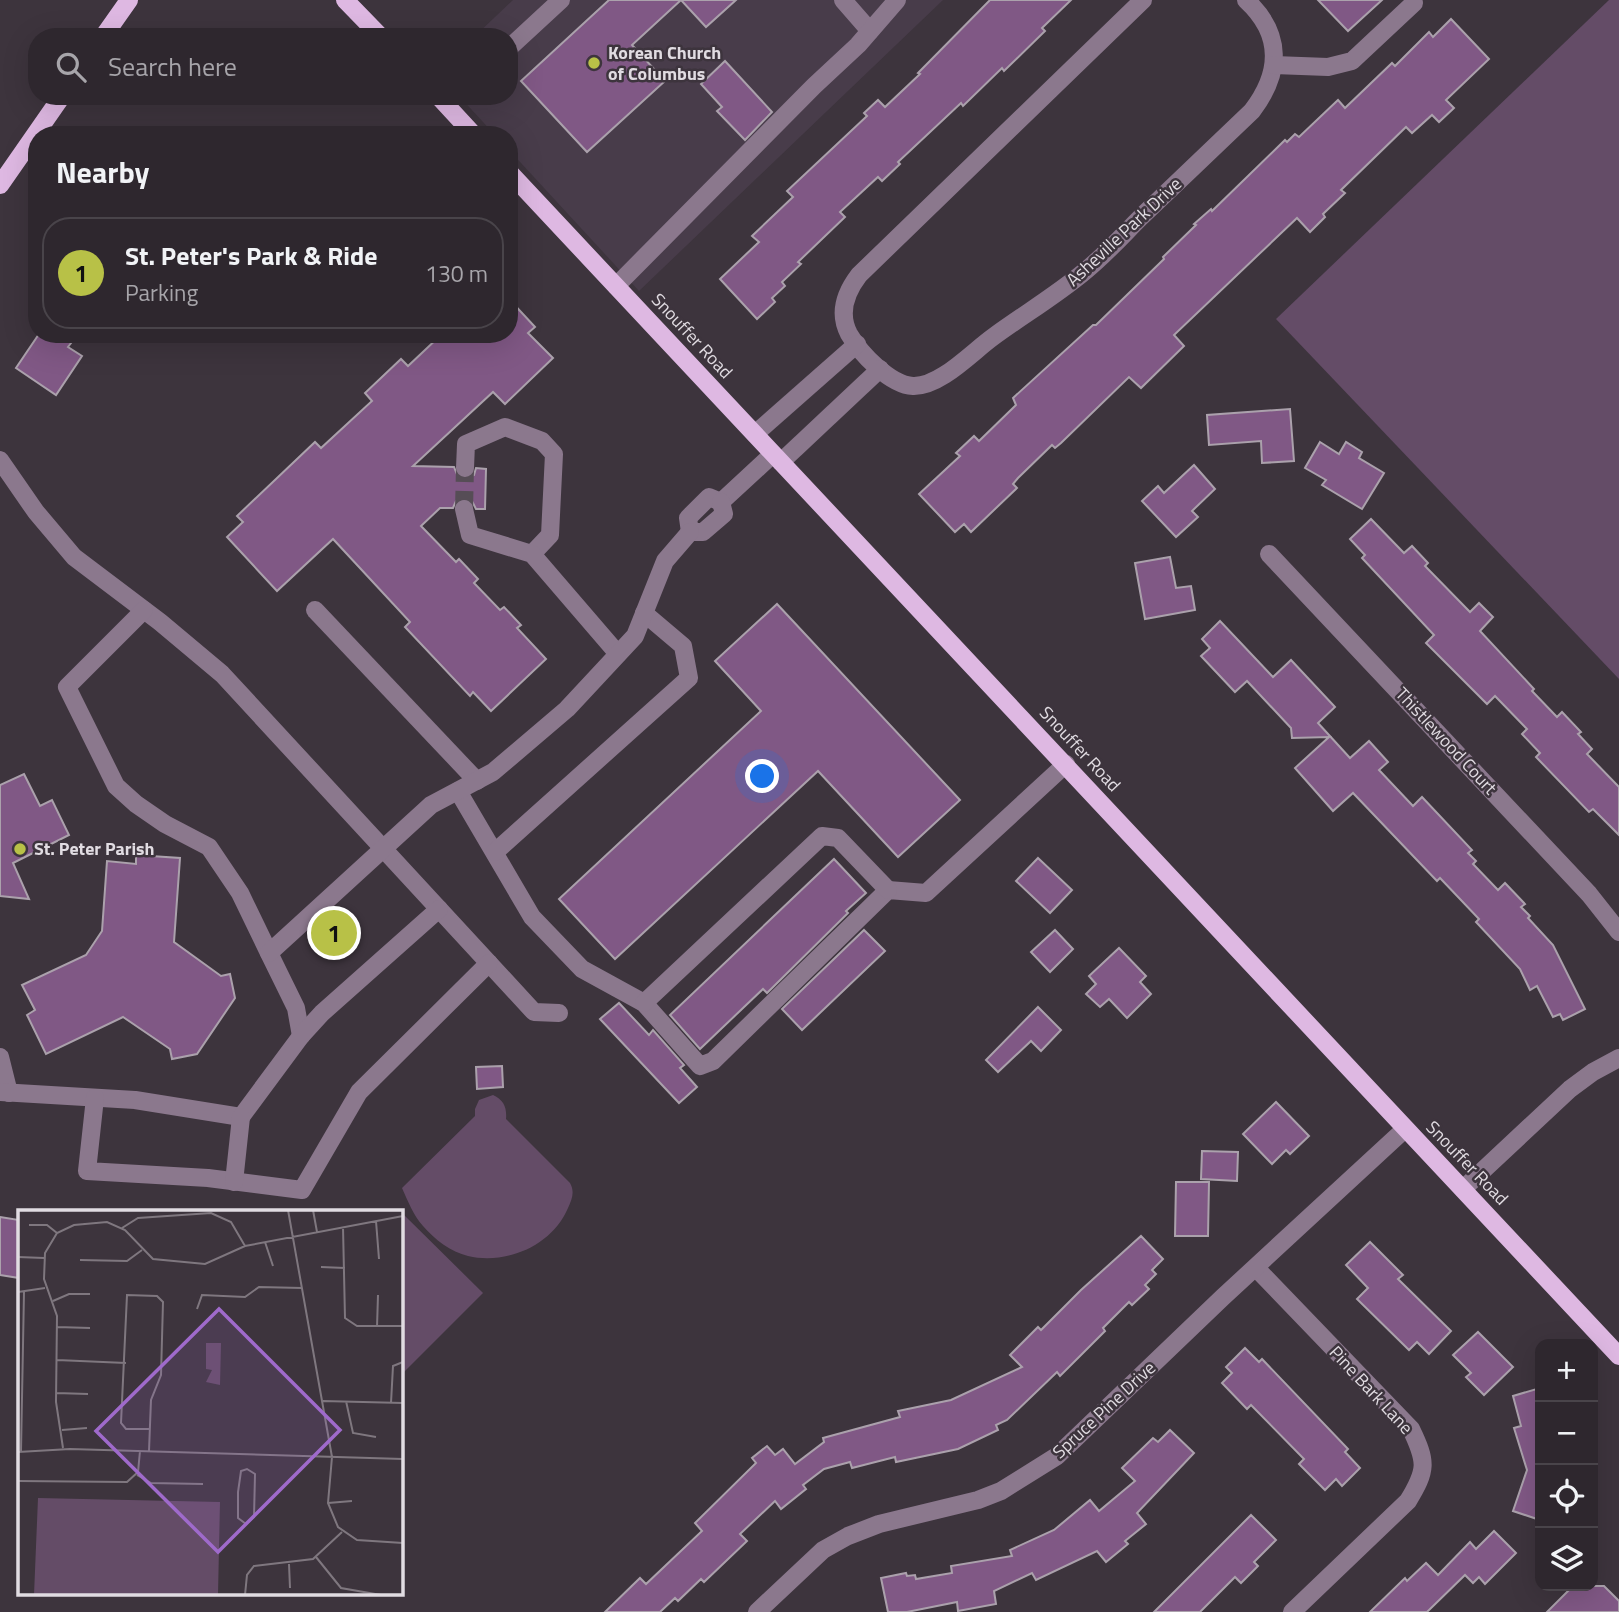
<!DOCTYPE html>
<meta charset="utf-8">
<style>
:root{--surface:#2e272e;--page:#3a333a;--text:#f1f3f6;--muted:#a7a5aa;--line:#49444a;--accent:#b8c147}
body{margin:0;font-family:"Titillium Web",sans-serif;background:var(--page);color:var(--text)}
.controls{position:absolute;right:21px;bottom:21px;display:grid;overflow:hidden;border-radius:14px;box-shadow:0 7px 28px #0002}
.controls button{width:63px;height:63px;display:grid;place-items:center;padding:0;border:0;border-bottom:2px solid var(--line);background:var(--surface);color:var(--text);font:35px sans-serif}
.you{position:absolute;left:763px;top:777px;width:24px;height:24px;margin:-18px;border:5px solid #fff;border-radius:50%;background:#1a73e8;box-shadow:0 0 0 10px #1a73e833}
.badge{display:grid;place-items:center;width:46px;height:46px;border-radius:50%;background:var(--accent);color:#111;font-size:23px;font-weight:700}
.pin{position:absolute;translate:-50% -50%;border:4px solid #fff;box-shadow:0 2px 7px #0006}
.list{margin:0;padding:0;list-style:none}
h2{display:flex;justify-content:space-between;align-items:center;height:91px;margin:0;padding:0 28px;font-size:30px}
h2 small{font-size:23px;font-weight:400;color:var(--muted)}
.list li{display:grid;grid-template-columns:46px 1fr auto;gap:21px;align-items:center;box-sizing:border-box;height:112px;margin:0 14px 14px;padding:0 14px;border:2px solid var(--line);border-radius:28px}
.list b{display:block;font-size:26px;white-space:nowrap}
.list p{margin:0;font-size:23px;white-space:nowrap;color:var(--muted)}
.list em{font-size:23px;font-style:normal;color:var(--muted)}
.icon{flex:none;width:38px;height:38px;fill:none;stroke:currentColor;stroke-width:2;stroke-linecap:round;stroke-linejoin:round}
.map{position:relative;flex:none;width:1619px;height:1612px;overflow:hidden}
.search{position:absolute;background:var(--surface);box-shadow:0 7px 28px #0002;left:28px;top:28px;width:490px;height:77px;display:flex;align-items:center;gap:18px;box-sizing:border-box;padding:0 24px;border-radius:28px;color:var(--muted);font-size:26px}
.panel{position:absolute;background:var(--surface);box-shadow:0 7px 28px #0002;left:28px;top:126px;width:490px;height:217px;border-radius:28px}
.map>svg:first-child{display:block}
.built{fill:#483c4a}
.green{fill:#644c67}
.building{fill:#805885;stroke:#aba1ac;stroke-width:2}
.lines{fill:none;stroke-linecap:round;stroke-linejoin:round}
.minor-tunnel{stroke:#564d56;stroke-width:18;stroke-dasharray:18 9;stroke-linecap:butt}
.minor{stroke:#8b788d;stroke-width:18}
.major{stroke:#deb8e2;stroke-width:18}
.poi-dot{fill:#b8c147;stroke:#3d343d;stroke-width:2.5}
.labels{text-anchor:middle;stroke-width:5;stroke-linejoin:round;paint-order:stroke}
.poi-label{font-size:18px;font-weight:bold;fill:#e1dce2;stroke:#3d343d;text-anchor:start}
.street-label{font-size:18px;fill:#e1dce2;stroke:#3d343d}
.inset-road{fill:none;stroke:#7f777f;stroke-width:2}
.view{fill:#9f6acb;fill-opacity:0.15;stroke:#9f6acb;stroke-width:3.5}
.inset-edge{fill:none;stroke:#e1dce2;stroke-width:3.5}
</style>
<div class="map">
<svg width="1619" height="1612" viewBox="0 0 1619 1612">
<rect width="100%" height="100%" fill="#3d343d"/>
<polygon class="built" points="513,0 943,0 639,291 509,150 509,135 495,135 459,96 509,96 509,37 474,37"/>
<g class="green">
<polygon points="1609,0 1619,0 1619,679 1276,319"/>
<path d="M493,1095C504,1100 507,1108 506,1119L570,1183C575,1192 572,1199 568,1208C552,1246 506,1265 468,1256C451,1252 434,1239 423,1226C413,1215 408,1201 402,1188L475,1116V1109L479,1100Z"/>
<polygon points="401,1212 483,1293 401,1375"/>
</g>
<g class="building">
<polygon points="609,0 736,0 706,27 681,0 632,45 665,81 587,152 521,81"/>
<polygon points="990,0 1071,0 1042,28 1045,31 1004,71 1002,68 963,106 961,103 898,162 900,164 882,181 878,177 840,212 845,217 798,262 801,264 782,282 785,286 772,298 775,302 757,319 720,279 759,242 752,236 793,197 787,191 867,116 864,113 878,100 885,107 920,74 918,73"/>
<polygon points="1318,0 1382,0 1348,31"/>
<polygon points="1451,19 1489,59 1446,100 1454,108 1439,122 1432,115 1412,133 1406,127 1341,190 1345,193 1323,214 1325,217 1310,232 1297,218 1174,335 1184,346 1141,388 1129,377 1061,443 1055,448 1052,445 1018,478 1013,484 1017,488 971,532 964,524 955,532 919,494 960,456 956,453 974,436 979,441 1016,405 1013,398 1093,325 1096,325 1164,259 1163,257 1196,225 1194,224 1211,209 1212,211 1285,140 1287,142 1295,134 1299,137 1338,100 1345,108 1392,63 1395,66 1429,32 1433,37"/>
<polygon points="725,61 772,112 745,140 717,111 722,107 701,84"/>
<polygon points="509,299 535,327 528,333 553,358 505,404 493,392 413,466 454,467 458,477 465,479 474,475 476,468 486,469 485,509 476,509 472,501 461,498 456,501 453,508 440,508 421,526 456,562 459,559 478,579 474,583 500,610 504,607 521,625 517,628 546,659 491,711 473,692 470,696 405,627 410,622 333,539 277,591 227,537 243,522 237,516 315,442 321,448 372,401 365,393 401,359 408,366 442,334 509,334"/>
<polygon points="39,334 78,334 68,347 82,356 56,395 16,368"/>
<polygon points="1290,409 1294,461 1262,463 1261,441 1209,445 1207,415"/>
<polygon points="1320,442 1339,454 1346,442 1362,452 1359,458 1384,473 1362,509 1322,485 1326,480 1305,468"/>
<polygon points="1194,465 1215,489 1192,511 1198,517 1176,537 1142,501 1158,486 1164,493"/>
<polygon points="1371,519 1404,553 1412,546 1428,563 1425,566 1470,612 1479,603 1493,617 1480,631 1534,689 1532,691 1557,717 1562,712 1581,732 1578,734 1592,749 1587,754 1619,787 1619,835 1593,809 1589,812 1536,757 1540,753 1522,734 1527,729 1495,696 1487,704 1426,643 1434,635 1362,558 1365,555 1350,539"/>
<polygon points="1170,557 1176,588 1191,586 1195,610 1145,619 1135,563"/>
<polygon points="777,604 960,800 898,857 818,771 615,959 559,899 761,711 715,661"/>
<polygon points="1220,621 1273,677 1291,660 1335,707 1318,723 1350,758 1369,741 1388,762 1379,770 1413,806 1422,797 1472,850 1468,853 1476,861 1473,864 1498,890 1505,883 1525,904 1521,907 1530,916 1528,918 1553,945 1585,1009 1563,1020 1560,1014 1553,1017 1537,986 1530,990 1520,969 1476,922 1479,919 1440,878 1437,881 1353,793 1333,811 1295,768 1329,737 1292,738 1291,728 1247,681 1235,692 1201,656 1210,648 1202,639"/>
<polygon points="24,774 40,806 52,800 69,835 13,863 29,899 0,896 0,785"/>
<polygon points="136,855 180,858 174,942 221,976 230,974 235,998 197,1054 172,1059 170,1049 123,1017 46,1054 27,1015 35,1010 22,985 86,955 102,931 107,861 136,864"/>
<polygon points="1038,858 1072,890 1050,913 1016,881"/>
<polygon points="834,859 866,893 846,911 848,913 767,993 763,989 700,1049 670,1015"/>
<polygon points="864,930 885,951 802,1030 782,1009"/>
<polygon points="1055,930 1073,949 1050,972 1031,952"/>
<polygon points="1119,948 1146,976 1140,982 1151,994 1127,1018 1109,999 1100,1007 1086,994 1096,984 1089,976"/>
<polygon points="619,1003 649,1035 653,1030 684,1065 680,1068 697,1087 679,1103 600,1019"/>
<polygon points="1038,1007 1061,1030 1041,1051 1031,1041 998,1072 986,1060"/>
<polygon points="502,1066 503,1087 477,1089 476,1067"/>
<polygon points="1276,1102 1309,1136 1290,1154 1286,1150 1272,1164 1243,1134"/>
<polygon points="1202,1151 1238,1152 1237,1181 1201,1179"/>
<polygon points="1176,1182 1209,1182 1208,1236 1175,1236"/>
<polygon points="0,1217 19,1220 19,1278 0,1275"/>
<polygon points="1141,1236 1163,1259 1152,1270 1156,1274 1145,1285 1149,1289 1132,1305 1129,1302 1103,1328 1105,1331 1060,1376 1057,1372 1007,1420 996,1425 998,1430 958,1449 896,1462 895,1457 852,1468 850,1462 824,1469 803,1485 806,1489 781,1509 775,1501 740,1534 747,1541 704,1582 701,1579 678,1601 675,1598 660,1612 605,1612 640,1578 646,1584 702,1531 695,1523 756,1463 752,1458 767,1446 775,1455 783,1449 795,1464 824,1442 823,1438 900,1417 898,1411 951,1400 1022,1367 1010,1355 1038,1327 1041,1330 1081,1290"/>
<polygon points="1370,1242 1403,1275 1398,1279 1451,1331 1429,1354 1417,1342 1409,1350 1357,1299 1368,1288 1346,1265"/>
<polygon points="1478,1332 1513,1367 1484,1395 1466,1377 1471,1373 1453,1355"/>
<polygon points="1245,1348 1259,1362 1262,1359 1348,1449 1345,1452 1360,1468 1342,1486 1336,1479 1325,1490 1299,1464 1304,1459 1251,1405 1247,1409 1222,1383 1232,1373 1226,1367"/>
<polygon points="1540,1388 1540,1520 1513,1511 1527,1470 1514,1428 1521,1426 1513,1396"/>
<polygon points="1170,1430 1194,1453 1137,1513 1146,1524 1125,1541 1128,1544 1106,1562 1097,1551 1036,1580 1032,1573 994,1591 996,1604 958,1611 957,1602 907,1612 888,1612 881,1578 906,1573 907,1576 915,1575 916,1579 952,1573 951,1566 1012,1556 1010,1550 1054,1530 1090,1500 1099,1511 1135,1481 1122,1468 1153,1438 1158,1442"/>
<polygon points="1251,1515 1276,1540 1254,1562 1258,1566 1241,1583 1235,1577 1200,1612 1154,1612"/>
<polygon points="1494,1531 1516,1553 1485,1584 1479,1577 1473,1583 1465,1575 1427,1612 1370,1612 1405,1578 1407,1581 1426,1563 1438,1575 1470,1542 1476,1549"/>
<polygon points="1573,1586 1604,1586 1619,1601 1619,1612 1547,1612"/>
</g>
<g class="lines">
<polyline class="minor-tunnel" points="464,509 465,468"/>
<g class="minor">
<polyline points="843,0 870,31"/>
<path d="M1143,0L859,275C846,292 838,313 849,334C860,353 890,385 913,386C940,387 972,352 993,337C1023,315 1055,296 1084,272C1104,256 1122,236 1141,217C1178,182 1215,146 1252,111C1281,73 1283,34 1246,0"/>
<polyline points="509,48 561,0"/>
<polyline points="1274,65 1328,67 1352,61 1414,3"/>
<polyline points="616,286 814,86 858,45 897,0"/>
<polyline points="755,434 857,344"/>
<polyline points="0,460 36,512 74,557 160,622 222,674 534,1012 559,1013"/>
<polyline points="781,462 880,369"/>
<polyline points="465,468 466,444 505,427 542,441 554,454 550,535 532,554"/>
<polyline points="721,502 773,454"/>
<polyline points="464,509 470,535 532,554 618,654"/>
<polyline points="690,532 688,518 709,497 721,502"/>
<polyline points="690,532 703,532 724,514 721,502"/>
<polyline points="1269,554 1589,894 1619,932"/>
<polyline points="144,610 67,687 116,786 136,804 165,824 209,847 240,893 269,953 296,1008 301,1036"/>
<polyline points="315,610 477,781"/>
<polyline points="458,791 532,917 582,969 644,1003 700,1066 713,1061 888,890 926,893 1066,764"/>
<polyline points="495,852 689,678 683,646 644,613"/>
<polyline points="269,953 431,805 493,772 567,709 635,636 665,561 690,532"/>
<polyline points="644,1003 822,836 838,838 888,890"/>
<polyline points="0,1057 9,1093"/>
<polyline points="0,1092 135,1100 241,1117 301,1036 322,1013 439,909"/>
<polyline points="95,1098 87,1171 208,1178 302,1190 359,1092 489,963"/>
<polyline points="234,1182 241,1117"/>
<polyline points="1463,1189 1570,1089 1593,1072 1619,1058"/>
<path d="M1256,1268L1411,1429C1427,1462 1427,1470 1408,1501L1292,1612"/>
<polyline points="757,1612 823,1550 848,1536 879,1524 978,1500 1001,1491 1057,1456 1223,1297 1405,1129"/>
</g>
<g class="major">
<polyline points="345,0 381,37"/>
<polyline points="103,37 129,0"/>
<polyline points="438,96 474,135"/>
<polyline points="509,172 1619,1356"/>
<polyline points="0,185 62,96"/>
</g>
</g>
<g class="poi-dot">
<circle cx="594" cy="63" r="7"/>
<circle cx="20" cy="849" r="7"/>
</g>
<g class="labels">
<g class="poi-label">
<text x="608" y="59">Korean Church<tspan x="608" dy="21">of Columbus</tspan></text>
<text x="34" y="855">St. Peter Parish</text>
</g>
<g class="street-label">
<text transform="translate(1124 232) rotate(-43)" y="6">Asheville Park Drive</text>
<text transform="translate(692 336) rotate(47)" y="6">Snouffer Road</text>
<text transform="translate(1446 741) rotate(47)" y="6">Thistlewood Court</text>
<text transform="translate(1080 749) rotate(47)" y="6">Snouffer Road</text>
<text transform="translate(1467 1163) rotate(46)" y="6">Snouffer Road</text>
<text transform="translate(1371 1390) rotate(47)" y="6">Pine Bark Lane</text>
<text transform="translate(1104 1410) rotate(-43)" y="6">Spruce Pine Drive</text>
</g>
</g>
<g transform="translate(18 1210)">
<rect width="385" height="385" fill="#3d343d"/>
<path d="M188,133H203L202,175L188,172L194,160L188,159ZM20,288L202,292L200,385H16Z" fill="#644c67"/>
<path class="inset-road" d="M270,0L314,247M295,0L299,22M358,11L361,49M11,15H29L39,23M325,17L327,108L339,116H385M104,18L120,8L193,3L213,12L227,36M247,32L255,56M0,47L26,48M62,50L109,51L124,40M303,57L327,58M0,82L27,78M35,91L51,84H72M179,99L184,85L227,87L241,77L284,78M39,117L72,118M359,117L360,85M39,150L108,153M38,183L70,184M305,191L385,193M328,191L335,223L358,227M373,193L375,156L385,152M44,220L69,218M45,238L38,192L39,106L26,69L27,43L39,23L56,15L89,12L107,20L135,49L187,54L227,36L385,6M3,241L6,82M131,241L132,215L133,190L143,165L145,92L139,86L109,85L103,213L108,219H132M0,242L52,239L385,249M314,247L310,293L320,317L339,330L385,333M229,259L237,264L236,307L228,314L220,308V282L223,261ZM119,265L133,273L185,274M0,271L109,272L120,262L122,241M310,293L334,291M298,347L323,378L363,385M271,354L272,378M227,385L229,365L236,356L295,349L324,322"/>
<path class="view" d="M201,99L322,220L200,342L78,221Z"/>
<rect width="385" height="385" class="inset-edge"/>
</g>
</svg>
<div class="controls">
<button>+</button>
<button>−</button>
<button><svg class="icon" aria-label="locate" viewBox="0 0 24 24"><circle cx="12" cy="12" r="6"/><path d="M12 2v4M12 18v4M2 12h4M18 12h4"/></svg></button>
<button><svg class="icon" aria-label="layers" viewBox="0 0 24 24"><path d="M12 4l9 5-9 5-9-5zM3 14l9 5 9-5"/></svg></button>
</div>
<div class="you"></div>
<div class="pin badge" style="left:334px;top:933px">1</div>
<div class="search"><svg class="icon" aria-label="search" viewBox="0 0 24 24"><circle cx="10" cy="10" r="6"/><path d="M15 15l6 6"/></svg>Search here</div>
<section class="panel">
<h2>Nearby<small></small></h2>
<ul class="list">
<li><span class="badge">1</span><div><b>St. Peter's Park &amp; Ride</b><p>Parking</p></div><em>130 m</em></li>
</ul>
</section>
</div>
